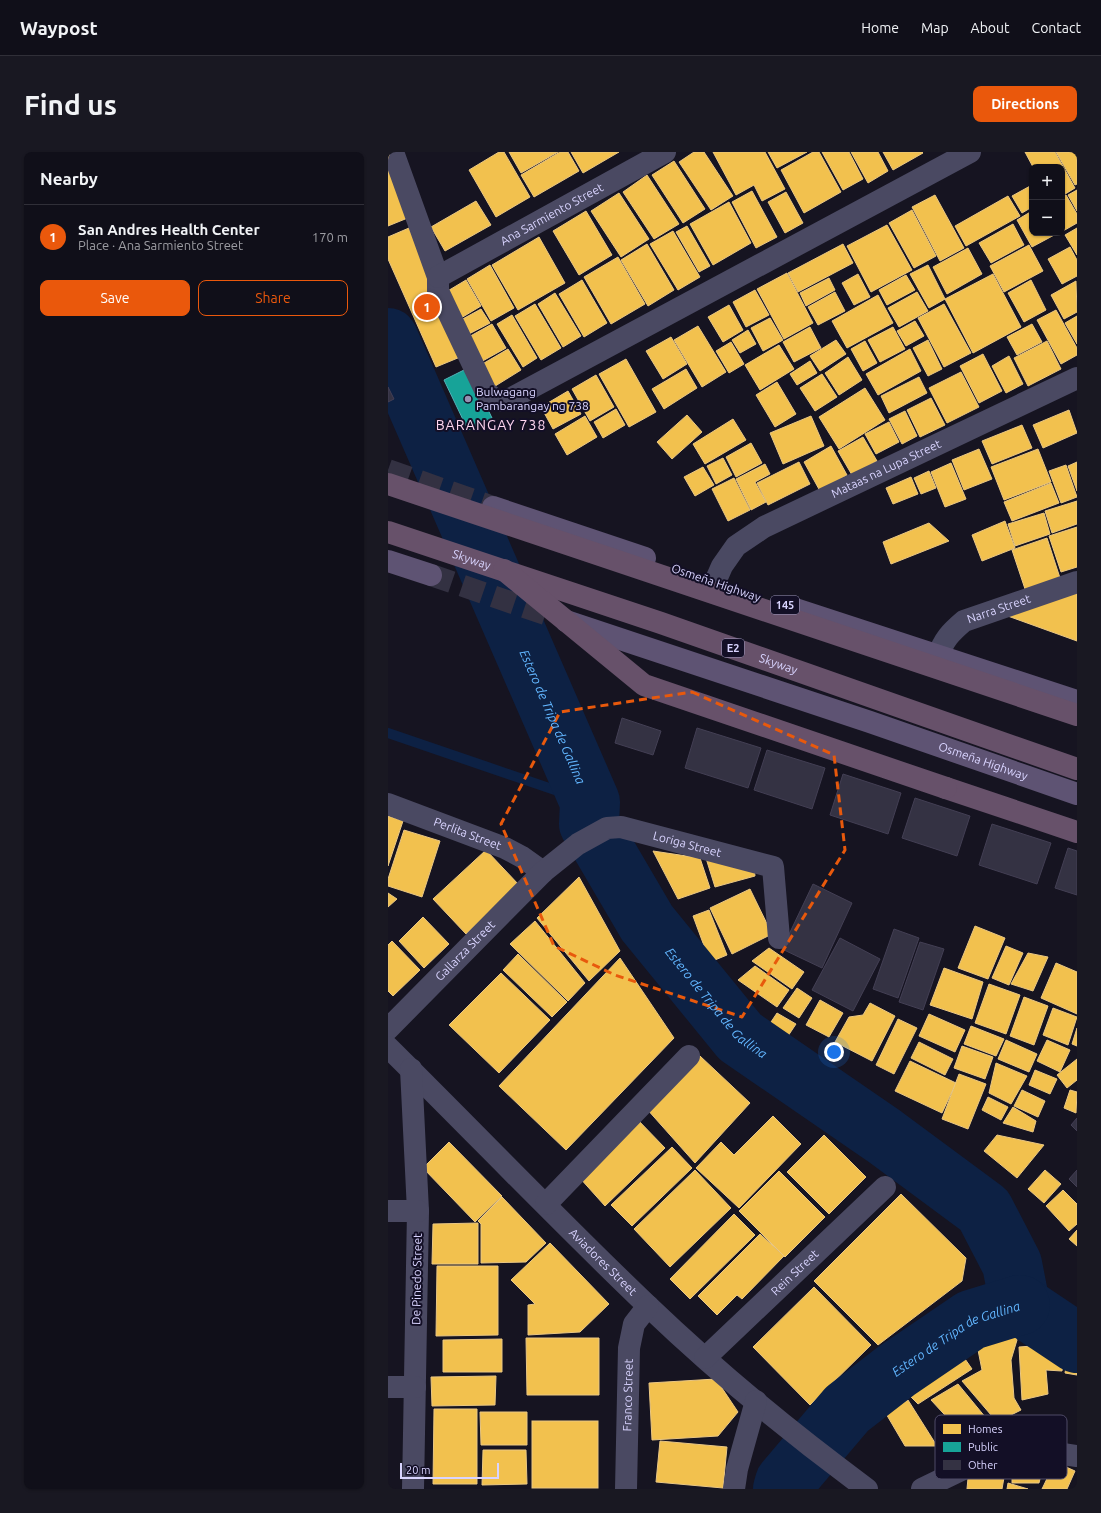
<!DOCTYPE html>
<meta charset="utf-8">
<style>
:root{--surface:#100f19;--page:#191822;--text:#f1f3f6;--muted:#9c9ca2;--line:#302f38;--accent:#ea580c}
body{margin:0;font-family:Ubuntu,sans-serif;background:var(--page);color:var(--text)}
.controls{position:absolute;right:12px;top:12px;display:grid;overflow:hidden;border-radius:8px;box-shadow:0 1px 3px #0004}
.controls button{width:36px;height:36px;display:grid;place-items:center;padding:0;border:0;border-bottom:1px solid var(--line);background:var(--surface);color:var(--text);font:20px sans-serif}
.scale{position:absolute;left:12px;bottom:10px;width:99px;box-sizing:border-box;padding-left:4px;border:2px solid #d9d4ff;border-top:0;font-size:11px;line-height:14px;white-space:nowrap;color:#d9d4ff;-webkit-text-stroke:3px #130f26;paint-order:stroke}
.you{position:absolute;left:446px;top:900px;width:14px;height:14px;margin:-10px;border:3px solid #fff;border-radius:50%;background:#1a73e8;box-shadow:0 0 0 6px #1a73e833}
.badge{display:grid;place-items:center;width:26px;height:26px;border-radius:50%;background:var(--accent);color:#fff;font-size:13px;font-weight:700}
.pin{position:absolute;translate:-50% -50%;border:2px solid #fff;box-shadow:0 1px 4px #0006}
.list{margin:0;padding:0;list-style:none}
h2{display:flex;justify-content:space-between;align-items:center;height:52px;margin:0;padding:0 16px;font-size:17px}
h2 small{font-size:13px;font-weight:400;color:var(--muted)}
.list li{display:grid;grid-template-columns:26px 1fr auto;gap:12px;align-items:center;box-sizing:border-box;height:64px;padding:0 16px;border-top:1px solid var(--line)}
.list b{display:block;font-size:15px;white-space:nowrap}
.list p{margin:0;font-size:13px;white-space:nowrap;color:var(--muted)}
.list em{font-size:13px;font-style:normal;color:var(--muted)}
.actions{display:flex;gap:8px;padding:12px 16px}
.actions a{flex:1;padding:9px 0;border:1px solid var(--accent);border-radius:8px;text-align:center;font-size:14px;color:var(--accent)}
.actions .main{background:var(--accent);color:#fff}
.map{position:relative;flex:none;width:689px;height:1337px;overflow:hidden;border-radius:8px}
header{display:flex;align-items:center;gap:24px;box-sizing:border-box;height:56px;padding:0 20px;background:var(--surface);border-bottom:1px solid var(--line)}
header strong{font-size:19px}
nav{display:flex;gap:22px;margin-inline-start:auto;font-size:14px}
.intro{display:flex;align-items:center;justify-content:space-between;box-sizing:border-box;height:96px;padding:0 24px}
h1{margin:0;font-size:28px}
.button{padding:10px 18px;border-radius:8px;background:var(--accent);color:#fff;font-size:14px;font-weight:700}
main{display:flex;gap:24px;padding:0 24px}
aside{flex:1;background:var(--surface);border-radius:8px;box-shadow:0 1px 3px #0004}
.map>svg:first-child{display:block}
.homes{fill:#f2c14e;stroke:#eac783}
.public{fill:#17a398;stroke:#51b2b7}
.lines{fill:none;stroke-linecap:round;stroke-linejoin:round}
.stream{stroke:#0d2144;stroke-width:10}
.river{stroke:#0d2144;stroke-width:60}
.building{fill:#343243;stroke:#433f54}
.primary-tunnel{stroke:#333142;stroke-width:22;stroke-dasharray:22 11;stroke-linecap:butt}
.street{stroke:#4a4962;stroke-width:22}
.primary{stroke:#5e5373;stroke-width:22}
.highway{stroke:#67516a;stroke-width:22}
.highway-bridge{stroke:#67516a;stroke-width:22}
.marked{fill:none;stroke:#e8590c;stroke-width:3;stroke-dasharray:8 5;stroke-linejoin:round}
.poi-dot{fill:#9591b1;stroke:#130f26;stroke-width:1.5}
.labels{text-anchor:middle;stroke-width:4;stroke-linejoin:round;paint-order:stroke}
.shield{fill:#130f26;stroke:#9e99be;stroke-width:1}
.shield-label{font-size:11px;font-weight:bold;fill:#d9d4ff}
.street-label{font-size:12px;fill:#d9d4ff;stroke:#130f26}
.poi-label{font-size:12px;fill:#d9d4ff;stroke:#130f26;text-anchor:start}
.water-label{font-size:13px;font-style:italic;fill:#62b6ff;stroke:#130f26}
.quarter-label{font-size:14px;letter-spacing:1px;fill:#ffd6f0;stroke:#130f26}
.key{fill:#130f26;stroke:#4e4a67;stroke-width:1}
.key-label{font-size:11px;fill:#d9d4ff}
</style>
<header>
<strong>Waypost</strong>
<nav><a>Home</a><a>Map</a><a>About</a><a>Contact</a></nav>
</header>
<div class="intro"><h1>Find us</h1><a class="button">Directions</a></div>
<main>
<aside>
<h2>Nearby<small></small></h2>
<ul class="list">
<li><span class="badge">1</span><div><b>San Andres Health Center</b><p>Place · Ana Sarmiento Street</p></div><em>170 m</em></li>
</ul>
<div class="actions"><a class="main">Save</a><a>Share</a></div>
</aside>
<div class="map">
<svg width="689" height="1337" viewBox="0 0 689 1337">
<rect width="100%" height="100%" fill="#161421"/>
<g class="homes">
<polygon points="0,0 27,63 0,74"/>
<polygon points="111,0 116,0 142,45 108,65 81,18"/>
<polygon points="121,0 170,0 133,21"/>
<polygon points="172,0 180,0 191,19 146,45 133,23"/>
<polygon points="183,0 231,0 195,21"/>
<polygon points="306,0 316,0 345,44 323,58 291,10"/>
<polygon points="325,0 377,0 397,37 374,49 366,33 348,43"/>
<polygon points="380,0 419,0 389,16"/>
<polygon points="425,0 431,0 453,40 416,61 393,18"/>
<polygon points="434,0 461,0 475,27 455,38"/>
<polygon points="463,0 490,0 500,19 480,31"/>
<polygon points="495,0 534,0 535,1 505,18"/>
<polygon points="637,0 667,0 687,36 674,44 674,15 645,15"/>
<polygon points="668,0 689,0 689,32 687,33"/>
<polygon points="286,9 317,57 295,71 264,23"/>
<polygon points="259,23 291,72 266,87 235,40"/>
<polygon points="644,33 644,55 634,61 624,44"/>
<polygon points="689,38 689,59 680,43"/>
<polygon points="364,39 389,85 368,96 344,50"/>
<polygon points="398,40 415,71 397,81 380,50"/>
<polygon points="231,41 261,87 233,105 203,59"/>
<polygon points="547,43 576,96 552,109 524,55"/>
<polygon points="678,43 689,62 689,71 675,79 674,45"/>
<polygon points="620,44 632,64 578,94 567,74"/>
<polygon points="88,49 103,73 57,99 43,75"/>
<polygon points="341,50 363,91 325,113 302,72"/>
<polygon points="524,58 548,104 526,116 501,71"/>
<polygon points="198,59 224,103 191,123 165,79"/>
<polygon points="644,59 644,81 670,81 644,95 629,68"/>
<polygon points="625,72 636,93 603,111 591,91"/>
<polygon points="499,73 524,118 483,140 459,94"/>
<polygon points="299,74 322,114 311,120 288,80"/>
<polygon points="21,76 77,203 48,215 0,107 0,85"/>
<polygon points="689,76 689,103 677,83"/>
<polygon points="285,79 312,125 290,138 262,92"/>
<polygon points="151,85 177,131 130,158 104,113"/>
<polygon points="259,92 286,138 260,154 233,108"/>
<polygon points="455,92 465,111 410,140 400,121"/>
<polygon points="641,93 655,119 616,140 602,114"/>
<polygon points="682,95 689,108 689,124 674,132 660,107"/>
<polygon points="580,96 594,122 559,142 545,115"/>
<polygon points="230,105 257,152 223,172 196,125"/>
<polygon points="102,113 126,156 103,169 79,127"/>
<polygon points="540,113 557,147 541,156 522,122"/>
<polygon points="399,121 425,171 396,187 369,137"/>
<polygon points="470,122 482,145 466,153 454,131"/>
<polygon points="605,122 633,175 585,201 557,147"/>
<polygon points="518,123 527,138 499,153 491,138"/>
<polygon points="441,126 447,138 418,154 412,141"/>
<polygon points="78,128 93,154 73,166 58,140"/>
<polygon points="194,128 219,171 196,185 171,142"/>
<polygon points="643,128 658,158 636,170 620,141"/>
<polygon points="688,129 689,160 676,167 663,143"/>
<polygon points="367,138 381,163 358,175 345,150"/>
<polygon points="447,140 457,159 430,173 420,155"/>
<polygon points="529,140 540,159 511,175 500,156"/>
<polygon points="167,141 193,184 175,195 150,152"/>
<polygon points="490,143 505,171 459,196 444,169"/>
<polygon points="147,152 173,196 153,208 127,164"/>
<polygon points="556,152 583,201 556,215 530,166"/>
<polygon points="341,153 355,178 335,190 320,165"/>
<polygon points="93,157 102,171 79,183 71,169"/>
<polygon points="668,158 689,196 689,203 673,212 649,168"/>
<polygon points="124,163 149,206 135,215 109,172"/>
<polygon points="689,164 689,192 677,171"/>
<polygon points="382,166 395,188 375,199 363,176"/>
<polygon points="527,169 536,184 518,194 509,179"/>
<polygon points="104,172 118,196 91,211 77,187"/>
<polygon points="644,172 654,190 629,203 619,185"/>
<polygon points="310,174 338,220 314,235 286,188"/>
<polygon points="422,175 433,196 406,210 395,190"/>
<polygon points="505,175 517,197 492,210 480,188"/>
<polygon points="360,178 368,192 352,201 344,188"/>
<polygon points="283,185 299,212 275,227 258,199"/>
<polygon points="448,188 458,202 432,219 422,204"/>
<polygon points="540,188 554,217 540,224 525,196"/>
<polygon points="477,189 489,211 475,219 463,197"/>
<polygon points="659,189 673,217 640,234 626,206"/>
<polygon points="343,190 356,212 341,221 328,199"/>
<polygon points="391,193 406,217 372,238 357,213"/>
<polygon points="120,197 133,218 104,236 91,214"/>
<polygon points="522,197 533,219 490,243 478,222"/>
<polygon points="595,202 614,239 591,251 572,214"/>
<polygon points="621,204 635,232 618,241 604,214"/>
<polygon points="460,205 474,228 451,243 437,221"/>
<polygon points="238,207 268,260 241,275 211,222"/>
<polygon points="422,209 429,221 409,233 402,222"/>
<polygon points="298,217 309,236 276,257 264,237"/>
<polygon points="573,220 591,255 559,271 541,236"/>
<polygon points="434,222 449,245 427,259 412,236"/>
<polygon points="208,223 226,255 202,269 184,237"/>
<polygon points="531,225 539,241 501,261 493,244"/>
<polygon points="389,230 408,262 387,275 368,243"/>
<polygon points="477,236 497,268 451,297 431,265"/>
<polygon points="180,239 193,262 165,277 153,255"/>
<polygon points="543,246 557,273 532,285 519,258"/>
<polygon points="228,257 237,273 215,286 206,270"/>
<polygon points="681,258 689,281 655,296 645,273"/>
<polygon points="517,259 529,284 514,292 501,267"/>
<polygon points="299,263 314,280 284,307 269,290"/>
<polygon points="197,264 209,285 179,303 167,282"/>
<polygon points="423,264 436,294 395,312 382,281"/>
<polygon points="345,267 358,288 317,312 305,292"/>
<polygon points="501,270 511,290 488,302 477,282"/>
<polygon points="634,273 644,296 604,312 594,289"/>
<polygon points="475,285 489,309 464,323 450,299"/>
<polygon points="363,291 374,311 348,325 338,305"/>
<polygon points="443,294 459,323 432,339 416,310"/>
<polygon points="591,297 604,327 576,338 564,308"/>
<polygon points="650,297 663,330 616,348 603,315"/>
<polygon points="335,306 344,323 328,332 319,314"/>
<polygon points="411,310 422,332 380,353 369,331"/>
<polygon points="689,310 689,339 680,314"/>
<polygon points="563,311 578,347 557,355 543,320"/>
<polygon points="377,312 382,322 367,330 378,350 363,358 348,327"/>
<polygon points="678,313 689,345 673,351 661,319"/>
<polygon points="315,315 326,333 307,344 296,325"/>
<polygon points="541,319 548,336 533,342 526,326"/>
<polygon points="523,325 530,342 505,352 498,336"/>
<polygon points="346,326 362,358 340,369 324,337"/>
<polygon points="663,331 671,351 624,369 616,350"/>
<polygon points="689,349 689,372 664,381 657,359"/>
<polygon points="656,361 662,382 627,394 620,372"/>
<polygon points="617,369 627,396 594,409 584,383"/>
<polygon points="541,371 561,389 503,412 495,390"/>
<polygon points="689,375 689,415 673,420 661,384"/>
<polygon points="659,386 673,429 638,440 624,398"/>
<polygon points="689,439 689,489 617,463"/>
<polygon points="0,664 15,669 0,714"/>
<polygon points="16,678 52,689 34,745 0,734 0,727"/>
<polygon points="98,698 131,733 78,782 45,747"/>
<polygon points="265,699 312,706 322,736 290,747"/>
<polygon points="317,703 366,714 367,724 327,735"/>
<polygon points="191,725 232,799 201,829 149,766"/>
<polygon points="362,737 384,782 344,802 322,756"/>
<polygon points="0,741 9,747 0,755"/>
<polygon points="321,758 339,803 322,810 305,764"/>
<polygon points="35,765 61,792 36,816 11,789"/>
<polygon points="147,769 197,831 180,849 122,792"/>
<polygon points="587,774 617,786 600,827 570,816"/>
<polygon points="4,789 32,818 5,844 0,839 0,793"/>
<polygon points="618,794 635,801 621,833 604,826"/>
<polygon points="381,796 416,820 404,837 364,809"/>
<polygon points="640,801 660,805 645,839 623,832"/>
<polygon points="130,802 179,850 164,865 115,818"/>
<polygon points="232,806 286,886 178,998 111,934"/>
<polygon points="668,811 689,820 689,862 653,846"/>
<polygon points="367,814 401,838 389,855 350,828"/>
<polygon points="556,816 595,830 584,867 542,853"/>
<polygon points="113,821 162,868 111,921 61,873"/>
<polygon points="601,832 632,843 618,882 587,871"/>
<polygon points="409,836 424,846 411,866 395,856"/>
<polygon points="636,845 660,854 646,893 622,884"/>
<polygon points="432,848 455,861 441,885 418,873"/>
<polygon points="482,851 507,864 484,909 447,890 461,865 475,863"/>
<polygon points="665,856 689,865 680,893 655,883"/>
<polygon points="389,861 408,872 400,884 381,873"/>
<polygon points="541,862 577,878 567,900 531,884"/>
<polygon points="510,867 529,876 506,922 488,913"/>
<polygon points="583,874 616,887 608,904 576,892"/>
<polygon points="689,876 689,894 684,892"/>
<polygon points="379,877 398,887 390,900 371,888"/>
<polygon points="618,888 649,902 641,920 610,907"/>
<polygon points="659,888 682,898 672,920 649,909"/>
<polygon points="531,890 565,907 557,923 523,906"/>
<polygon points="574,894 605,905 597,927 566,916"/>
<polygon points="312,904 362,951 307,1011 258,956"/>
<polygon points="689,907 689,928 679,936 669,923"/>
<polygon points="522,909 568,931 554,961 507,939"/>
<polygon points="608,911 639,924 623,952 601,941"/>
<polygon points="647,918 669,927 662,942 641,933"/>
<polygon points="571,922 598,932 580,977 554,967"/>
<polygon points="634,938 657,949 650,965 626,954"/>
<polygon points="682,938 689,940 688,961 676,956"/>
<polygon points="600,945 620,955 613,968 594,958"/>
<polygon points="625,955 648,969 645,980 615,971"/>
<polygon points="385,964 413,992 351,1056 308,1016 333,990 346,1003"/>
<polygon points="248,966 277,996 217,1054 191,1025"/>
<polygon points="436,983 478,1025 441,1062 399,1020"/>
<polygon points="609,983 656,993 629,1026 596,999"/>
<polygon points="61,990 114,1044 87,1070 35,1016"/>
<polygon points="284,995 304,1016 244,1074 223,1053"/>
<polygon points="307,1018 343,1056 282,1115 246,1077"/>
<polygon points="657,1018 673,1032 656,1051 640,1037"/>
<polygon points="391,1019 437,1065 397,1105 351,1059"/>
<polygon points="675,1038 689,1052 689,1072 681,1079 658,1054"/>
<polygon points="513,1042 578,1106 574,1129 490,1193 426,1129"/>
<polygon points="114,1045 158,1091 138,1110 93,1111 93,1072 90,1069"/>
<polygon points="346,1062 367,1083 302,1147 282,1127"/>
<polygon points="90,1071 90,1112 44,1112 45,1072"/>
<polygon points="689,1078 689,1094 681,1087"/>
<polygon points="372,1082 396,1104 354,1147 349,1143 329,1163 310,1144"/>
<polygon points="162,1091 221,1152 192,1180 140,1183 140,1153 147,1152 123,1128"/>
<polygon points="49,1114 110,1114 110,1183 48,1184"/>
<polygon points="426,1135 483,1193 422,1253 365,1195"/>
<polygon points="623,1174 629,1188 623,1208 626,1246 633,1258 609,1270 574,1229 594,1218 588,1188"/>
<polygon points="684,1177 689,1178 689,1223 677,1221"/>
<polygon points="138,1186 211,1186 211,1243 139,1243"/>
<polygon points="114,1187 114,1220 55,1220 55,1188"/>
<polygon points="658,1193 676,1203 674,1219 658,1218 660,1242 634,1248 631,1195"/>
<polygon points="575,1204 584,1217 530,1252 521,1243"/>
<polygon points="108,1224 107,1253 44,1254 43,1225"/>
<polygon points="328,1227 350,1260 330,1284 264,1288 261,1231"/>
<polygon points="570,1232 603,1272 579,1287 543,1248"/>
<polygon points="520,1248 549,1294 517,1294 497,1260"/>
<polygon points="46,1257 89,1257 89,1332 45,1332"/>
<polygon points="92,1260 139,1260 139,1293 93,1293"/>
<rect x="144" y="1269" width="66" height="67"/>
<polygon points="272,1289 339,1295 335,1336 268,1330"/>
<polygon points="95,1298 138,1298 139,1332 94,1333"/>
<polygon points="667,1310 687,1319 679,1337 654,1337"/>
<polygon points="618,1314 614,1337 579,1337 580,1326"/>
<polygon points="624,1315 653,1323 651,1331 624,1331"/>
<polygon points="620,1331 640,1337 619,1337"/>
</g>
<polygon class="public" points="80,216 104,266 80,278 56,228"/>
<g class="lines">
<polyline class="stream" points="0,581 202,650"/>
<g class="river">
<path id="s1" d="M0,186L202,650L201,672L259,771L352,885L496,984L596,1058L624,1112L632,1153"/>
<polyline points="632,1153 689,1191"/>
<path id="s2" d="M395,1337L397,1330L459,1257L508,1219L583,1168L632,1153"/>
</g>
</g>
<g class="building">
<polygon points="0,235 6,247 0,250"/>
<polygon points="234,566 273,579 265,603 227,591"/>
<polygon points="309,576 373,596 360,636 297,616"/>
<polygon points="379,598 437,616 424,657 366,638"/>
<polygon points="455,622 513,641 500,682 442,663"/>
<polygon points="527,646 582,664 569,704 514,686"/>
<polygon points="604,672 663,691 649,732 591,713"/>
<polygon points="680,696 689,699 689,743 667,736"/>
<polygon points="425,732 464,751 434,816 394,797"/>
<polygon points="506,777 531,786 510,846 485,837"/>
<polygon points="452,786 492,807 465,859 424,838"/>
<polygon points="532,790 556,797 535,858 511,850"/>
<polygon points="689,966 689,979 683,973"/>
<polygon points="689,1018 689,1035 681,1027"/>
</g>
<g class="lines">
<g class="primary-tunnel">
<polyline points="0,318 105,355"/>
<polyline points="43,423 160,463"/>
</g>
<g class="street">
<polyline points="5,0 50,125 50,139 98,240 109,249 122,247 582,0"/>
<path id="s3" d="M50,125L277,0"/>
<path id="s4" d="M327,430L334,414L348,394L376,375L689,226"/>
<path id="s5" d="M550,505C555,488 563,480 576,469L689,430"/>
<path id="s6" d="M0,652L117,696L134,705L155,720"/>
<path id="s7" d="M0,877L155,720L190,692L219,676L233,675L385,715L391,786"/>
<path id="s8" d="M0,895C87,981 172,1070 260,1154C329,1220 403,1281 479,1337"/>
<polyline points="23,917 30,1059 25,1337"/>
<polyline points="158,1052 301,904"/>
<polyline points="0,1059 30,1059"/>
<path id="s9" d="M317,1206L497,1035"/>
<polyline points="0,1235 27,1235"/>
<path id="s10" d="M238,1337L241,1196L246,1172L260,1154"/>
<polyline points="346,1337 349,1317 368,1249"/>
<polyline points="534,1337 600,1305 649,1298 689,1304"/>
</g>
<g class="primary">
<polyline points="105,355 257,406"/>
<polyline points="0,409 43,423"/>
<polyline points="401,455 689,549"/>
<path id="s11" d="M178,469L482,570L689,642"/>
</g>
<g class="highway">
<polyline points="0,332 689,563"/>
<path id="s12" d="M0,380L273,471L689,617"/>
<polyline points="558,636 689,680"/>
</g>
<polyline class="highway-bridge" points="116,418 256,533 558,636"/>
</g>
<path class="marked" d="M304,540L446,603L457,698L354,865L227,823L166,794L113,672L172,560Z"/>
<circle class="poi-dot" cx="80" cy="247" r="4"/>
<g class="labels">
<g class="shield">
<rect x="383" y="444" width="28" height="18" rx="3"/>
<rect x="334" y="487" width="22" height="18" rx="3"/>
</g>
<g class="shield-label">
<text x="397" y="457">145</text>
<text x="345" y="500">E2</text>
</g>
<g class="street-label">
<text dy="4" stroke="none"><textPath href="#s3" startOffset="130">Ana Sarmiento Street</textPath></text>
<text dy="4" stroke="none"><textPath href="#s4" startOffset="211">Mataas na Lupa Street</textPath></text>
<text dy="4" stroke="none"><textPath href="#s12" startOffset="88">Skyway</textPath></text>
<text transform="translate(328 431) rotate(19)" y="4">Osmeña Highway</text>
<text dy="4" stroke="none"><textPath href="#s5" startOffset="82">Narra Street</textPath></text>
<text dy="4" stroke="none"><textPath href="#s12" startOffset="412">Skyway</textPath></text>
<text dy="4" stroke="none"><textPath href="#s11" startOffset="440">Osmeña Highway</textPath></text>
<text dy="4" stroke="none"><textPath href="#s6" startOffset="85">Perlita Street</textPath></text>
<text dy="4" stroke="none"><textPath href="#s7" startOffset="381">Loriga Street</textPath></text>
<text dy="4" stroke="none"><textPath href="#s7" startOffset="110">Gallarza Street</textPath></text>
<text dy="4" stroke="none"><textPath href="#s8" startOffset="304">Aviadores Street</textPath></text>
<text dy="4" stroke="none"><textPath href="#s9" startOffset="124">Rein Street</textPath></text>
<text transform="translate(29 1127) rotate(-89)" y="4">De Pinedo Street</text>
<text dy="4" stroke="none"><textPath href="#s10" startOffset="94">Franco Street</textPath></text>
</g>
<g class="poi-label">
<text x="88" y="244">Bulwagang<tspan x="88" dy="14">Pambarangay ng 738</tspan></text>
</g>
<g class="water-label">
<text dy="5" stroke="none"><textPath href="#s1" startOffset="413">Estero de Tripa de Gallina</textPath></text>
<text dy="5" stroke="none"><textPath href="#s1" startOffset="749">Estero de Tripa de Gallina</textPath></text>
<text dy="5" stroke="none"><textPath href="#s2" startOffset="234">Estero de Tripa de Gallina</textPath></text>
</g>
<g class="quarter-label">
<text x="103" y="278">BARANGAY 738</text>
</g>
</g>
<rect x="547" y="1263" width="132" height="64" rx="6" class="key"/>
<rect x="555" y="1272" width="18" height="10" fill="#f2c14e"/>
<rect x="555" y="1290" width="18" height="10" fill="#17a398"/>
<rect x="555" y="1308" width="18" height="10" fill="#343243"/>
<g class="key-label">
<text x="580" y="1281">Homes</text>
<text x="580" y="1299">Public</text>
<text x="580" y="1317">Other</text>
</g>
</svg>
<div class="controls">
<button>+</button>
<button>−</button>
</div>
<div class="scale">20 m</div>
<div class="you"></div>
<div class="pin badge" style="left:39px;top:155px">1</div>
</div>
</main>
